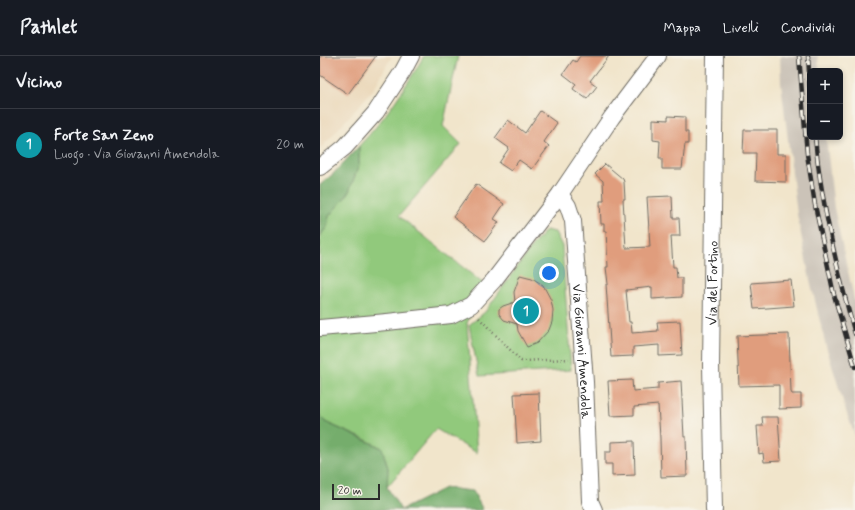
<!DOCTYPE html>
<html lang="it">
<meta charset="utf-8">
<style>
:root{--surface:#171b24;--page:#20242c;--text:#f1f3f6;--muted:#9ea1a6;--line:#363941;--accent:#1a73e8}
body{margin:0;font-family:Mynerve,sans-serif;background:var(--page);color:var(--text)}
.controls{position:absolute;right:12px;top:12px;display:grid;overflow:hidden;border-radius:6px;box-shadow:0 2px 6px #0003}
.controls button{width:36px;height:36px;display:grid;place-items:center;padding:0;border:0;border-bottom:1px solid var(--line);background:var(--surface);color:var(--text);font:20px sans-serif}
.scale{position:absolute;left:12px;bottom:10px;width:48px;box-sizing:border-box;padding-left:4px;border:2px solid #2b2b2b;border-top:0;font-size:11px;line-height:14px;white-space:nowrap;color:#2b2b2b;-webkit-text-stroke:3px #f7f3e8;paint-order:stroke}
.you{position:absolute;left:229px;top:217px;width:14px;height:14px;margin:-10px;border:3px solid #fff;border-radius:50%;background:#1a73e8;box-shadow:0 0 0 6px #1a73e833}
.badge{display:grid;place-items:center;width:26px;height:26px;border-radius:50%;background:var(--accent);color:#fff;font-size:13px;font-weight:700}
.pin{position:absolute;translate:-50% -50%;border:2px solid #fff;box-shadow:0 1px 4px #0006}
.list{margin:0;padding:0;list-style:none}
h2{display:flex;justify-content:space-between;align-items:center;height:52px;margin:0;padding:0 16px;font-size:17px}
h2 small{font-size:13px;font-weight:400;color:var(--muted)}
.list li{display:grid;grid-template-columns:26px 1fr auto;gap:12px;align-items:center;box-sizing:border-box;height:72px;padding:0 16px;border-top:1px solid var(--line)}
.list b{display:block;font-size:15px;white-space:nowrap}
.list p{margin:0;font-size:13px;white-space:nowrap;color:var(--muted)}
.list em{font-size:13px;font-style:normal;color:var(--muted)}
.map{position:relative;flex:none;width:535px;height:454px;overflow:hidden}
header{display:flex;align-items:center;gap:24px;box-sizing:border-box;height:56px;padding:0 20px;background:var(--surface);border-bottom:1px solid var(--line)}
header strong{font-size:19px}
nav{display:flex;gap:22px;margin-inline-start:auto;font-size:14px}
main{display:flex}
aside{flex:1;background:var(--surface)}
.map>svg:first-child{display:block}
.built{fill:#ebd8ba}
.industrial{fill:#cbc3b8}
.green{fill:#91c97c;stroke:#5e7a54}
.forest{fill:#74ad6c;stroke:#506c4c}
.building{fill:#e09d7d}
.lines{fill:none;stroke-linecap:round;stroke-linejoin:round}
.minor-casing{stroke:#706c63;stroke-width:18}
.path{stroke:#706c63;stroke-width:2.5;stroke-dasharray:1 3;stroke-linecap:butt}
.minor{stroke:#fff;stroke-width:16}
.rail-casing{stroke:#2b2b2b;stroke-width:4.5}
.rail{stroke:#f7f3e8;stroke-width:3;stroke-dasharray:9;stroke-linecap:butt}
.labels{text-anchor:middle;stroke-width:3.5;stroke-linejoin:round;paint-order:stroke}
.street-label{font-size:14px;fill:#2b2b2b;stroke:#f7f3e8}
</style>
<header>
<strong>Pathlet</strong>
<nav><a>Mappa</a><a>Livelli</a><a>Condividi</a></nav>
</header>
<main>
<aside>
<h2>Vicino<small></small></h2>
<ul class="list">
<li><span class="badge" style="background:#0f9aa8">1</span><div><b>Forte San Zeno</b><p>Luogo · Via Giovanni Amendola</p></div><em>20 m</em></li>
</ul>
</aside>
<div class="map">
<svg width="535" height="454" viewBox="0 0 535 454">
<rect width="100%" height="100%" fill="#f7f3e8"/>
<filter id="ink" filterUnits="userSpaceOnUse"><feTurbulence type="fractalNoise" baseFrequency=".025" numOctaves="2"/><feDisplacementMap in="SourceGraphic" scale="8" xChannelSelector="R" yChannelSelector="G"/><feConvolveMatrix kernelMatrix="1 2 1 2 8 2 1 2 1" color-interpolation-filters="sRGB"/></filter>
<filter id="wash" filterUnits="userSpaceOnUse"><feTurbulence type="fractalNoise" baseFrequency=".012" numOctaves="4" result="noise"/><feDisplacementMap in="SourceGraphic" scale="16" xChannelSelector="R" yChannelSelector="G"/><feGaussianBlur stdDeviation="0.9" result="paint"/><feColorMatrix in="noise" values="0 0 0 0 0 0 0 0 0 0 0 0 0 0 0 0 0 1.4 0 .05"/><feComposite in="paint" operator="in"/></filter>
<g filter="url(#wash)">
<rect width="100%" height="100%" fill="#f1e5cb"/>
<polygon class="built" points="0,0 72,0 53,34 0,93"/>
<polygon class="industrial" points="460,0 498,0 499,15 490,15 490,81 506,81 514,152 535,247 535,380 527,358 506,290 490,224 477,158 461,27"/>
<g class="green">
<path d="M104,0H138L123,70L141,88L79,160L165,229L147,267L157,397L116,373L67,431L68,412L62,392L44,383L5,366L0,359V180L7,171L9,160L28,138L39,109V90C65,63 85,32 104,0Z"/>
<polygon points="226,174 235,176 242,190 251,314 159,320 149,269 165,256 213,189"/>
</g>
<g class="forest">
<polygon points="39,90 39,109 28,138 9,160 7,171 0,180 0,129 13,118"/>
<polygon points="0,359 5,366 62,392 68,412 67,431 81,454 125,432 153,435 163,454 3,454 0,452"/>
</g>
<g id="blocks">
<g class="building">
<polygon points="0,0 56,0 28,38 0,19"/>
<polygon points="260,0 289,0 270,25 277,30 267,43 253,33 256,28 243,18 253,4 256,6"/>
<polygon points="220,55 237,67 224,86 229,90 212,113 199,104 191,115 179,107 189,92 175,82 188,64 205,77"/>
<polygon points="348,60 365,61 365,76 368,76 368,88 365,88 362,113 342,113 342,102 339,102 340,85 333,84 333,63 348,64"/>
<polygon points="424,74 457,74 457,98 466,98 466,126 435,125 436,97 423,97"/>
<polygon points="285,108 303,123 304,126 305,143 303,143 306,192 330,191 327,141 352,140 353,162 359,162 360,180 351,180 353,211 356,211 357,222 362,222 362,241 332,243 332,231 306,234 309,266 311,266 312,277 338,275 337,266 360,265 362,299 339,300 339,289 313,291 313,300 291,301 286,228 288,228 286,211 288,211 286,175 284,175 284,168 281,168 280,145 284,145 283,125 275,118"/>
<polygon points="156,128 184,148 174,163 179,166 165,185 133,161"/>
<polygon points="200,219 212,222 223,229 231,244 233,254 232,266 229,274 217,287 207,291 198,275 197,268 184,264 179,258 179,253 183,250 195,246 194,236"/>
<polygon points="471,224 474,250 434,253 431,227"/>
<polygon points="469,278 471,336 472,338 481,338 481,352 459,353 459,329 419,330 417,280"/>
<polygon points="312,324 313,335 338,333 338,327 361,325 364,381 366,381 367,420 341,421 340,382 338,349 314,351 314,359 290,360 288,325"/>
<polygon points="219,337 221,385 197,387 194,338"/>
<polygon points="442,361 458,361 461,405 444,406 443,397 439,398 437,370 443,370"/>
<polygon points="314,385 315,419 292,420 292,408 285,408 285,396 291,396 291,386"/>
</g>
</g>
</g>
<g filter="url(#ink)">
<use href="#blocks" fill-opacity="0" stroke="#706c63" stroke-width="1"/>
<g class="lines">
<g class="minor-casing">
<g id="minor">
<polyline points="0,111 25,91 56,56 83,15 91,0"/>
<path id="s1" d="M240,138L248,150L253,165L265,326L270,445L274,454"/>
<polyline points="0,272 67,266 131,259 151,249 174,224 240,138 292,61 338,0"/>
<path id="s2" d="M394,454L391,309L395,0"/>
</g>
</g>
<polyline class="path" points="159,262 201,305 249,303"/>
<use href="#minor" class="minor"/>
<g class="rail-casing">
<g id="rail">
<polyline points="479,0 487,98 495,149 514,239 535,311"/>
<polyline points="488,0 490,31"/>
<path d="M495,81C501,148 517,214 535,278"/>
</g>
</g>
<use href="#rail" class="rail"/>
</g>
</g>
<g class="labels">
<g class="street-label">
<text dy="5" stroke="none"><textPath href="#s2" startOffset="227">Via del Fortino</textPath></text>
<text dy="5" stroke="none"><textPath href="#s1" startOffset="161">Via Giovanni Amendola</textPath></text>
</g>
</g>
</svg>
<div class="controls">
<button>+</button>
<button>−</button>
</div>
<div class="scale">20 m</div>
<div class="you"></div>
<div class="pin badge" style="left:206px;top:255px;background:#0f9aa8">1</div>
</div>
</main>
